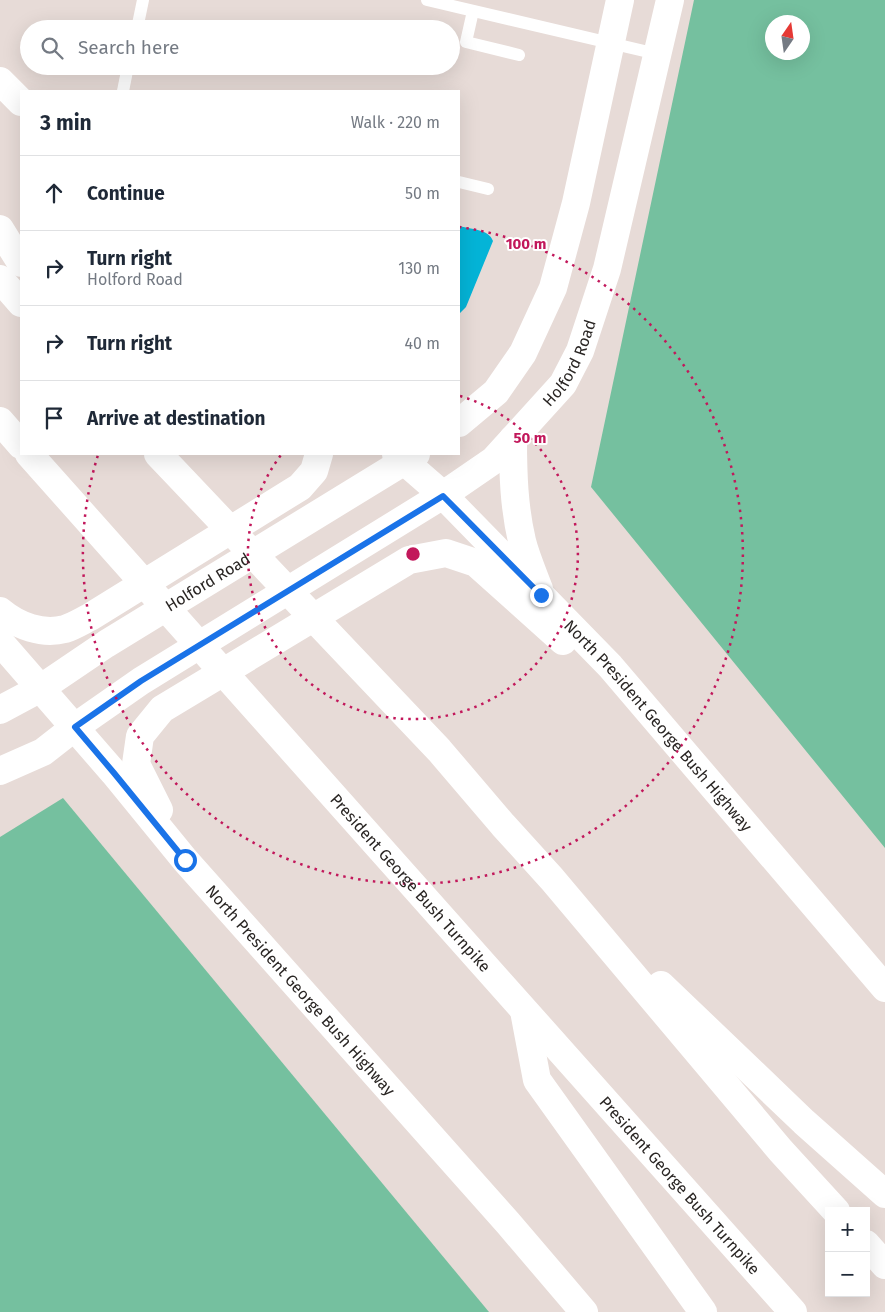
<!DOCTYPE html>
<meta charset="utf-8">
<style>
:root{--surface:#fff;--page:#f6f6f7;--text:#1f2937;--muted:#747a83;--line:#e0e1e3}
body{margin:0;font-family:"Fira Sans",sans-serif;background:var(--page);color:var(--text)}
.controls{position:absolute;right:15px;bottom:15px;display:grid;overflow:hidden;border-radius:0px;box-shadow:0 5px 20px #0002}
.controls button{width:45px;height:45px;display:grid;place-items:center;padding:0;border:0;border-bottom:1px solid var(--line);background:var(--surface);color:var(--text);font:25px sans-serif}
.compass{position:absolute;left:765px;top:15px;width:45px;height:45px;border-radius:50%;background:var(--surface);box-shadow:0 5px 20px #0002;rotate:13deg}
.stop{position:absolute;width:15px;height:15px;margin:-11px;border:4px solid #1a73e8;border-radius:50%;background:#fff}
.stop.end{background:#1a73e8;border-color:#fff;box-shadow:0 1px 5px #0008}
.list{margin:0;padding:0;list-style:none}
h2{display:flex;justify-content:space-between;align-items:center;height:65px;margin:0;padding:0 20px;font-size:21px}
h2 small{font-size:16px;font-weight:400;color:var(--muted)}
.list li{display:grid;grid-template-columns:32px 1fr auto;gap:15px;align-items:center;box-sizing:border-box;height:75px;padding:0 20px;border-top:1px solid var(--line)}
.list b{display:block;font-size:19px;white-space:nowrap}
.list p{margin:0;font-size:16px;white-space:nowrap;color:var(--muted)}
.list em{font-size:16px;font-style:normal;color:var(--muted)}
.icon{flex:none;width:28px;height:28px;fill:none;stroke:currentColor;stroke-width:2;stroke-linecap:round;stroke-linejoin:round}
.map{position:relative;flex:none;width:885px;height:1312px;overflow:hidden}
.search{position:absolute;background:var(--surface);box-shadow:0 5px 20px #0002;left:20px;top:20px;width:440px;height:55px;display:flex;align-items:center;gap:12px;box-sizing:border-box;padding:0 18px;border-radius:28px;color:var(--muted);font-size:19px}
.panel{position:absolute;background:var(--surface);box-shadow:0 5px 20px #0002;left:20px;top:90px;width:440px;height:365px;border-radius:0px}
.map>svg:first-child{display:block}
.green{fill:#75c09f;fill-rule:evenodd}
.water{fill:#04b4d7}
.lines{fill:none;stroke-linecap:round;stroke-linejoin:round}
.lane{stroke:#fff;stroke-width:12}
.secondary{stroke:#fff;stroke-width:28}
.highway{stroke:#fff;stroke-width:28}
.route{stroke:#1a73e8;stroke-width:6}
.ring{fill:none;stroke:#c2185b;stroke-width:2.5;stroke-dasharray:2.5 5}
.labels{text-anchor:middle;stroke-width:4;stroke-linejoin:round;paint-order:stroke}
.street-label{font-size:16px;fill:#2a2624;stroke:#fff}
.centre{fill:#c2185b;stroke:#fff;stroke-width:2.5}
.ring-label{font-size:15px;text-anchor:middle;font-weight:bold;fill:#c2185b;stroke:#fff;stroke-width:4;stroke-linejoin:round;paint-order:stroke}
</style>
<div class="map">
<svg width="885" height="1312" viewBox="0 0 885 1312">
<rect width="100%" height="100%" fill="#e7dbd7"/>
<g class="green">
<path d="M694,0H885V848L591,487ZM772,22H802V52H772Z"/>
<polygon points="63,798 489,1312 0,1312 0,837"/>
</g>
<path class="water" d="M459,226C470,229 489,229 493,241L466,307L459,314Z"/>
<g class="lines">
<g class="lane">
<polyline points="427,0 657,54"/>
<polyline points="473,11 466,42 519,55"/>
<polyline points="137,29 143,0"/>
<polyline points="123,91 128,66"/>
<polyline points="459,182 488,189"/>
</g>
<g class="secondary">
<polyline points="0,81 21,102"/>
<polyline points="459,423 496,392 523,353 553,288 576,203 620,0"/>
<path d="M513,439C513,474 514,507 522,541C526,557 533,573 539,589"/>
<path id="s1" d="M396,454L443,495L610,666L885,988"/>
<path d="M0,611C18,626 42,635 65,629C74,626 82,621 90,617L300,487L314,471L319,454"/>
<path id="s2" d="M0,642L114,773L185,860L508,1223L584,1312"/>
<path id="s3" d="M0,710L41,688L106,644L416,454"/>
<path id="s4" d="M0,771L43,752L75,727L141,681L443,495L494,460L563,384L580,351L607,269L670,0"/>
<polyline points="159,810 136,764 140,736 162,709 409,560 446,553 476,563 563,641"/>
</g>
<g class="highway">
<polyline points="0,229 21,263"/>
<polyline points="0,279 21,303"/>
<polyline points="0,421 21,445"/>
<path id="s5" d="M29,454L793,1312"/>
<polyline points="158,454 439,750 503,825 552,879 781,1151 836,1211"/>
<polyline points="661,985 804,1122 885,1194"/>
<polyline points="524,1011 537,1080 703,1312"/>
<polyline points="866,1244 885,1265"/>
</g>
</g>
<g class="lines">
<polyline class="route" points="185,860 114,773 75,727 141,681 443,496 541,595"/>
</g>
<g class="ring">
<path d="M460 396A165 165 0 1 1 281 455"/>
<path d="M459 227A330 330 0 1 1 98 455"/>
</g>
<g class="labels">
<g class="street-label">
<text dy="6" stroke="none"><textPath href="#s4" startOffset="709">Holford Road</textPath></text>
<text dy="6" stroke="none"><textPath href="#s3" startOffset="244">Holford Road</textPath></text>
<text dy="6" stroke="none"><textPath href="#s1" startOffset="378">North President George Bush Highway</textPath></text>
<text dy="6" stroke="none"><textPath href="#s5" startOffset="574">President George Bush Turnpike</textPath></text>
<text dy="6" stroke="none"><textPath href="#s2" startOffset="460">North President George Bush Highway</textPath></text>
<text dy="6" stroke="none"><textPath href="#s5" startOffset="979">President George Bush Turnpike</textPath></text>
</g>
</g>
<circle cx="413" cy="554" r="8" class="centre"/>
<g class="ring-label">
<text x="526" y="249">100 m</text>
<text x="530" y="443">50 m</text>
</g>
</svg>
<div class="controls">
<button>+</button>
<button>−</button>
</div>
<svg class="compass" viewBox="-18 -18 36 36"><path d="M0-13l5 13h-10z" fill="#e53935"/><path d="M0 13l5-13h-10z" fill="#747a83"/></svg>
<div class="stop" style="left:185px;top:860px"></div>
<div class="stop end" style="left:541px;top:595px"></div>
<div class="search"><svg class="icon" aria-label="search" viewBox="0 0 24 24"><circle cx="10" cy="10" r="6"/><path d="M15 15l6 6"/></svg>Search here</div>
<section class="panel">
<h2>3 min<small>Walk · 220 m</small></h2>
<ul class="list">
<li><svg class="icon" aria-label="ahead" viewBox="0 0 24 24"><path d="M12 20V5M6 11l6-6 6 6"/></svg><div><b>Continue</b></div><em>50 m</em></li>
<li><svg class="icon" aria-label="right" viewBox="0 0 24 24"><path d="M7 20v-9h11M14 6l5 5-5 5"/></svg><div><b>Turn right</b><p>Holford Road</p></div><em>130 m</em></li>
<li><svg class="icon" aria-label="right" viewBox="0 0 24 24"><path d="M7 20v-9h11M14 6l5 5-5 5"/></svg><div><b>Turn right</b></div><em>40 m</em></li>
<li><svg class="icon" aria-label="arrive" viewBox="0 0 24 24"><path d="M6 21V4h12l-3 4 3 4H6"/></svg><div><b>Arrive at destination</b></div></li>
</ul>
</section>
</div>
